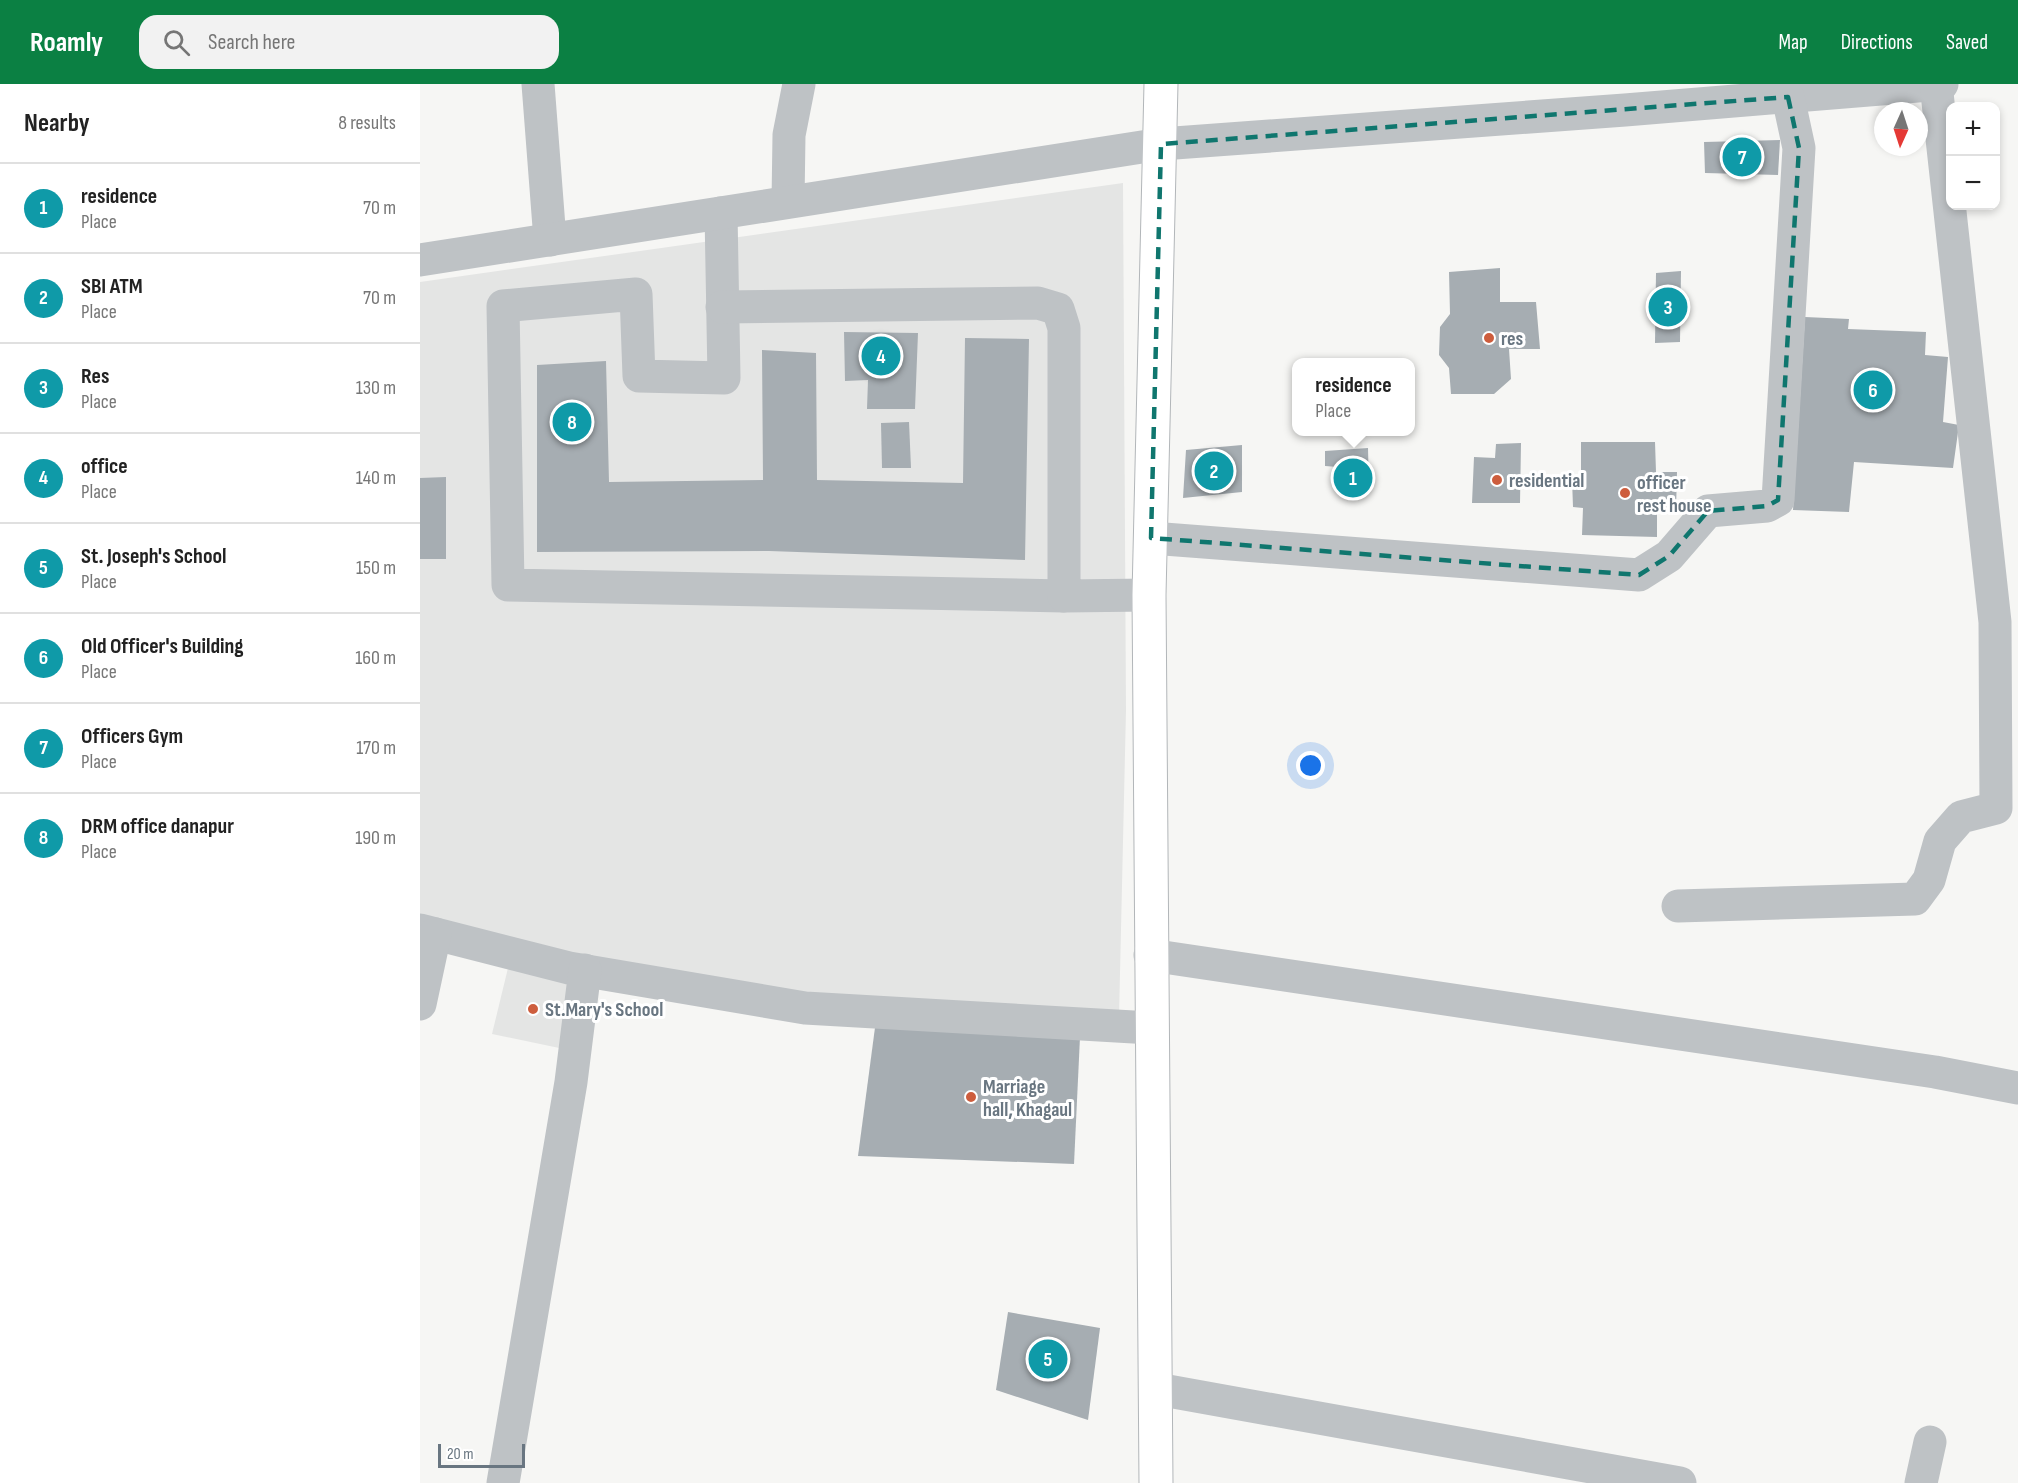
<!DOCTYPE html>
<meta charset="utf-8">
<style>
:root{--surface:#fff;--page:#f2f2f2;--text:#222;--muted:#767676;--line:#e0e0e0;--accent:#0b8043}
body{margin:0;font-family:"Sofia Sans Condensed",sans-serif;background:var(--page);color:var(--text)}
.controls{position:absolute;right:18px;top:18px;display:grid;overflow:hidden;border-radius:12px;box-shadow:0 3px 9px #0003}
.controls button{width:54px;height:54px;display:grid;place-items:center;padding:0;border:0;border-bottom:2px solid var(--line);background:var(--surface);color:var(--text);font:30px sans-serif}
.compass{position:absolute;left:1454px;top:18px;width:54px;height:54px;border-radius:50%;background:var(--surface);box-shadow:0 3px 9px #0003;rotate:183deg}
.scale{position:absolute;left:18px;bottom:15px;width:87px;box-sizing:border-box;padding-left:6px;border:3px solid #697681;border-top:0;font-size:16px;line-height:21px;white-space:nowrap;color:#697681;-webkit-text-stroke:4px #fff;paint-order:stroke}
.you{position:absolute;left:891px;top:682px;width:21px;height:21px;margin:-15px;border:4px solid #fff;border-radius:50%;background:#1a73e8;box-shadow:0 0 0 9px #1a73e833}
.badge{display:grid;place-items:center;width:39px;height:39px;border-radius:50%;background:var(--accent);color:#fff;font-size:20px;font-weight:700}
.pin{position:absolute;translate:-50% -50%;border:3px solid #fff;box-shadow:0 2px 6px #0006}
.popup{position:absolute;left:872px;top:274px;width:123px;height:78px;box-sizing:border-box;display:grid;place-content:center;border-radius:12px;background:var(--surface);filter:drop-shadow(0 2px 4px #0005);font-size:20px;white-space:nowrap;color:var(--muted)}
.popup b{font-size:22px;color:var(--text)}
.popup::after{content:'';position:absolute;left:50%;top:100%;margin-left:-12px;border:12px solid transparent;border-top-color:var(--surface)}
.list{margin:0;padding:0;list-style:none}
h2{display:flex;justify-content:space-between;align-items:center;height:78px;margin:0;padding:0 24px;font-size:26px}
h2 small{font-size:20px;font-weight:400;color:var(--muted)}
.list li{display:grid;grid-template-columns:39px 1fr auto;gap:18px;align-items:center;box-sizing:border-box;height:90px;padding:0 24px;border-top:2px solid var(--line)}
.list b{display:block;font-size:22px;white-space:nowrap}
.list p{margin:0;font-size:20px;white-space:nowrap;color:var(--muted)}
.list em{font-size:20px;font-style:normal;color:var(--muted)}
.icon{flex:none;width:33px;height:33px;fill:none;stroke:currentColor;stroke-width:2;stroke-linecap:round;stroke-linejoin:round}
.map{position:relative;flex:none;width:1598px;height:1399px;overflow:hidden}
header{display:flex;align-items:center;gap:36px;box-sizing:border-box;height:84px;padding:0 30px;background:var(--accent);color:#fff}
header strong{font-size:28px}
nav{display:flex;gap:33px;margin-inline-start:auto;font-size:21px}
.search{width:420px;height:54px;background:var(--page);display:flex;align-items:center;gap:15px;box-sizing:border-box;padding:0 21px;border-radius:18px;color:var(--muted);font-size:22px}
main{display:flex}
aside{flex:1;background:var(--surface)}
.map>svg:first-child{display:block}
.built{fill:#e4e5e4}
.building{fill:#a6adb2}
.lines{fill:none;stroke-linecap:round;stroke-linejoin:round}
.major-casing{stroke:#b2b6b9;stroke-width:35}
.minor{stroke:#bec2c5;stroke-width:33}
.major{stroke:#fff;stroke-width:33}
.marked{fill:none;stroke:#0f766e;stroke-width:4.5;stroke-dasharray:12 8;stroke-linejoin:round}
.poi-dot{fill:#cd5d3d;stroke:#fff;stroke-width:2}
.labels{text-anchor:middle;stroke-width:6;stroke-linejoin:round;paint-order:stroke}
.poi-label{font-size:20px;font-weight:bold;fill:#697681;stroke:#fff;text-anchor:start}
</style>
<header>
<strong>Roamly</strong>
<div class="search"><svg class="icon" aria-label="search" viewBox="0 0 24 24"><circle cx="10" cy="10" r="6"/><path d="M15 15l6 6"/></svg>Search here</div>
<nav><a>Map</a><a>Directions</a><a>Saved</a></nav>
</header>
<main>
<aside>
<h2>Nearby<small>8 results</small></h2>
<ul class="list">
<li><span class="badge" style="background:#0f9aa8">1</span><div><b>residence</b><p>Place</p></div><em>70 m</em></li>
<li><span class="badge" style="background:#0f9aa8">2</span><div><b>SBI ATM</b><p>Place</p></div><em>70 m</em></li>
<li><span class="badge" style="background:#0f9aa8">3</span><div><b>Res</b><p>Place</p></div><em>130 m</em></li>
<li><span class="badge" style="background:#0f9aa8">4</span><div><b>office</b><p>Place</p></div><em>140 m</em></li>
<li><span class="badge" style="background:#0f9aa8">5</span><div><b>St. Joseph's School</b><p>Place</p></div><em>150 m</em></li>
<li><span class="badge" style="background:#0f9aa8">6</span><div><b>Old Officer's Building</b><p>Place</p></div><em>160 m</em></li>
<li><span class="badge" style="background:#0f9aa8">7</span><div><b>Officers Gym</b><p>Place</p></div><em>170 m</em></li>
<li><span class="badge" style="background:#0f9aa8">8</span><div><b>DRM office danapur</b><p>Place</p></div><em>190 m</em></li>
</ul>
</aside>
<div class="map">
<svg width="1598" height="1399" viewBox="0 0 1598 1399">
<rect width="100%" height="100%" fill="#f6f6f4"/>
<g class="built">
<polygon points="703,99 706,626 699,933 392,915 144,869 0,836 0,198"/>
<polygon points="88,884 151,899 144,965 72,950"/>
</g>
<g class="building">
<polygon points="1360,56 1358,91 1285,89 1284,58"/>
<polygon points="1080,184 1080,218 1116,218 1120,265 1089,265 1091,295 1074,310 1031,310 1029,284 1019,271 1020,243 1030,230 1029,188"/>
<polygon points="1261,187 1260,258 1235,259 1236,189"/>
<polygon points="1385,233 1429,235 1428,245 1506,248 1505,271 1528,273 1523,338 1539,341 1533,384 1434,378 1429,428 1373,426"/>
<polygon points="424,248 498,249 495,325 447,325 448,296 425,297"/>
<polygon points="545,254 609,255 605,476 349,467 117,468 117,281 186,277 189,398 343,396 342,266 396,269 397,396 543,399"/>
<polygon points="489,338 491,384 462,384 461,339"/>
<polygon points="1161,358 1235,358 1236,388 1257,388 1256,427 1237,428 1237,453 1162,451 1163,424 1153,423 1152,395 1161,395"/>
<polygon points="1101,359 1100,419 1052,419 1054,373 1075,374 1076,360"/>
<polygon points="822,361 822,408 763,414 766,366"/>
<polygon points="948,364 949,406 917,406 918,383 905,382 905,367"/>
<polygon points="26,393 26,475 0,475 0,394"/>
<polygon points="456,936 660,953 654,1080 438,1072"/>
<polygon points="588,1228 680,1244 668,1336 576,1306"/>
</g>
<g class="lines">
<g class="major-casing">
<polyline id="major" points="736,1399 729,511 741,0"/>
</g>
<g class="minor">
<polyline points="118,0 130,156"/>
<polyline points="368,118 369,51 379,0"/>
<polyline points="301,129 304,294 219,292 216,210 83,222 88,501 644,512"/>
<polyline points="0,176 741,60 1205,26 1522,0"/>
<polyline points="302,223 618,219 638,225 644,244 644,512 729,511"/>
<polyline points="731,454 1219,491 1249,472 1288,427 1347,422 1358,416 1379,64 1368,13"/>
<polyline points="1258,822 1495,815 1509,796 1520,757 1541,733 1576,724 1575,538 1516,0"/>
<polyline points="0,846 149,884 385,924 731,944"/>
<polyline points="730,871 1515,988 1598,1004"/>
<polyline points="0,920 15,850"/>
<polyline points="737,1305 1260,1399"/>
<polyline points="83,1399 151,998 165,886"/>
<polyline points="1501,1399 1510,1358"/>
</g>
<use href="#major" class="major"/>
</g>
<path class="marked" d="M1368,13L1379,64L1358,416L1347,422L1288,427L1249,472L1219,491L731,454L741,60Z"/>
<g class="poi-dot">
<circle cx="1069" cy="254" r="6"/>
<circle cx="1077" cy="396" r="6"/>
<circle cx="1205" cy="409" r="6"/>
<circle cx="113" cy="925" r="6"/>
<circle cx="551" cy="1013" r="6"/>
</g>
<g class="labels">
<g class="poi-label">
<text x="1081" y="261">res</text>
<text x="1089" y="403">residential</text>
<text x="1217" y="405">officer<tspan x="1217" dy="23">rest house</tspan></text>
<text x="125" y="932">St.Mary's School</text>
<text x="563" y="1009">Marriage<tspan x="563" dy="23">hall, Khagaul</tspan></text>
</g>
</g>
</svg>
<div class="controls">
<button>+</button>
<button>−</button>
</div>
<svg class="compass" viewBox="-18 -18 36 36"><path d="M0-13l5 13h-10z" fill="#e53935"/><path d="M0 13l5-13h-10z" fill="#767676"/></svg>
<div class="scale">20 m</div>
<div class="you"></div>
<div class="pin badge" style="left:933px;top:394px;background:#0f9aa8">1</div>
<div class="popup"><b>residence</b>Place</div>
<div class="pin badge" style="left:794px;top:387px;background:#0f9aa8">2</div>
<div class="pin badge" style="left:1248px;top:223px;background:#0f9aa8">3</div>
<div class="pin badge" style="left:461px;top:272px;background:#0f9aa8">4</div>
<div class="pin badge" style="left:628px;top:1275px;background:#0f9aa8">5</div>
<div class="pin badge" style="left:1453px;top:306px;background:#0f9aa8">6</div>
<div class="pin badge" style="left:1322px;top:73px;background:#0f9aa8">7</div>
<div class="pin badge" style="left:152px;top:338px;background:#0f9aa8">8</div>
</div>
</main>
